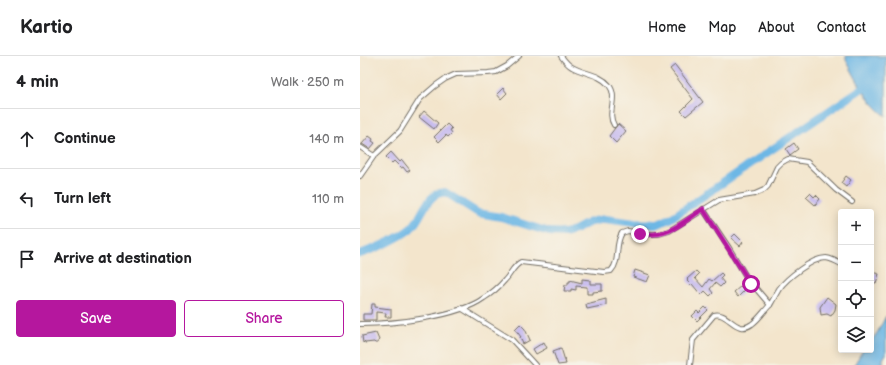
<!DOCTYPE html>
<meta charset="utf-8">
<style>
:root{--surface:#fff;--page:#f2f2f2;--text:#202124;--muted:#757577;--line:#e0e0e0;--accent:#b5179e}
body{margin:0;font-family:"Balsamiq Sans",sans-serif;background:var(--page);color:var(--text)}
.controls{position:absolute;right:12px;bottom:12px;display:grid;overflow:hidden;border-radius:4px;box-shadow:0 2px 10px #0003}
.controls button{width:36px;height:36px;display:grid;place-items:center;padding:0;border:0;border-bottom:1px solid var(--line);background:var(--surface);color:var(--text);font:20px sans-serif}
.stop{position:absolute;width:12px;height:12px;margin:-9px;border:3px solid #b5179e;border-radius:50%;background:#fff}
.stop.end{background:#b5179e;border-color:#fff;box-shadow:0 1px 4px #0008}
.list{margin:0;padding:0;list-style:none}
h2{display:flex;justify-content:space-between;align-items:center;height:52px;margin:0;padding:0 16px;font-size:17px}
h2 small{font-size:13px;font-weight:400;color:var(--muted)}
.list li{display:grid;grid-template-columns:26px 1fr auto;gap:12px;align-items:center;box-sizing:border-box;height:60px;padding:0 16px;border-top:1px solid var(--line)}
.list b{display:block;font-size:15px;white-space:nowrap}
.list em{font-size:13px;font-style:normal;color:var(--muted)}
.actions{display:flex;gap:8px;padding:12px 16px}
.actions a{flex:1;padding:9px 0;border:1px solid var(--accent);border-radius:4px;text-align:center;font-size:14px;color:var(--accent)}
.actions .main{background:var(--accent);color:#fff}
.icon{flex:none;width:22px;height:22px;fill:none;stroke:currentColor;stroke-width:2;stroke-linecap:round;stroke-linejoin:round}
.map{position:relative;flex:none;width:526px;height:309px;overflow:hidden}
header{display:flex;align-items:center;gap:24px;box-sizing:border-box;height:56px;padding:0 20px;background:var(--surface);border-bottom:1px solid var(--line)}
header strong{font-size:19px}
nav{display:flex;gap:22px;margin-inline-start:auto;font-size:14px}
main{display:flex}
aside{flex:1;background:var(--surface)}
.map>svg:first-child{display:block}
.water{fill:#6db7e5;stroke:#4c7188}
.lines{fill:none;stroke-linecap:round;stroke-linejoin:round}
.river{stroke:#6db7e5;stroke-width:8}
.building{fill:#c4b8ef}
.street-casing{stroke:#716c63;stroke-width:6}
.street{stroke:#fff;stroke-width:4}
.route{stroke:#b5179e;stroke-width:5}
</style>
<header>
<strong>Kartio</strong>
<nav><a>Home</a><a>Map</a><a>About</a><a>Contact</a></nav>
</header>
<main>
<aside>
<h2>4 min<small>Walk · 250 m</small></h2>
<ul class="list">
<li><svg class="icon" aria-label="ahead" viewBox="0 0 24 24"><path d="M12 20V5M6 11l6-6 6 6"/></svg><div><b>Continue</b></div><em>140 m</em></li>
<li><svg class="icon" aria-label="left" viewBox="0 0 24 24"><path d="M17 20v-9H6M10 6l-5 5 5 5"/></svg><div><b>Turn left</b></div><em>110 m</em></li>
<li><svg class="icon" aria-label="arrive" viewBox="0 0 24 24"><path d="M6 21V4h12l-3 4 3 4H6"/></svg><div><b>Arrive at destination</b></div></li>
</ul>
<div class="actions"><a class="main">Save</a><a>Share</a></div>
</aside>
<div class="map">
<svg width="526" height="309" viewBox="0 0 526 309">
<rect width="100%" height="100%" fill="#f7f3e8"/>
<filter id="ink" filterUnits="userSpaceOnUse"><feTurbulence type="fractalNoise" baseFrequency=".025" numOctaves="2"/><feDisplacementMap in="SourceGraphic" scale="8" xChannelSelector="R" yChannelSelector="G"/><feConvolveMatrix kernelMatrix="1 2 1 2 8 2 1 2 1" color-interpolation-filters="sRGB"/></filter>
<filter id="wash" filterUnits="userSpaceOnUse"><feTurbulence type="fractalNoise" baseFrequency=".012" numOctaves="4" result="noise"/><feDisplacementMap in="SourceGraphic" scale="16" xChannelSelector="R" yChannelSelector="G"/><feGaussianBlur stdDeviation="0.9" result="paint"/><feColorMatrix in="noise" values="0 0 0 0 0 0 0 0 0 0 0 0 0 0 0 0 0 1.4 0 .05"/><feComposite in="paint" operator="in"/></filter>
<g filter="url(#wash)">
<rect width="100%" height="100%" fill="#f3e5cc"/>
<g class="water">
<path d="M486,0H526V60C507,46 497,24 486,4Z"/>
<polygon points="526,260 526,298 523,303 523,309 494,309 503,294 511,294 511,285 517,277"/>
</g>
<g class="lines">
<path class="river" d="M0,198C17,192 36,184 50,173C61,164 63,148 74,140C76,137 82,137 85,136L118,157L141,161L189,176L205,177L215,174L230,166L245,163L275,167L298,168L311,162L501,33"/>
</g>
<g id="blocks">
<g class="building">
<polygon points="315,9 343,46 326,60 321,55 333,43 310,13"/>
<polygon points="143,32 147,37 141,43 137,38"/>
<polygon points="64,55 78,67 74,73 59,61"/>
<polygon points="87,68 92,73 90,74 92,77 88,81 86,79 79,86 74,81"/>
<polygon points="258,68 266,75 256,87 249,80"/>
<polygon points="9,80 13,83 12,85 15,87 10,93 2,88"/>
<polygon points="434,87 438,93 430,99 426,93"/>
<polygon points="31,96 40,106 42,104 50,114 47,116 43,111 41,112 34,105 32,107 26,101"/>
<polygon points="486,120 491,124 486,131 481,127"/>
<polygon points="450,137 454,141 456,139 460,143 455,149 446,141"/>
<polygon points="375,178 383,186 380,190 371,182"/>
<polygon points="275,214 290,219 287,226 273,221"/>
<polygon points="336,215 339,218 335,222 343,231 349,223 352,225 361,217 363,219 360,222 364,227 360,231 355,227 350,233 353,237 350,240 345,235 341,239 332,228 331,229 327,225 328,224 327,223"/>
<polygon points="512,216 519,218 516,227 511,226"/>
<polygon points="222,223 230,224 230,228 242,228 242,235 233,236 233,238 227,238 227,231 216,230 216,234 211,233 211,235 204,235 205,229 208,229 208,226 210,226 210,224 222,227"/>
<polygon points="381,230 385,234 378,241 374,236"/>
<polygon points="467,241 476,248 475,254 471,260 467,258 461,259 460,251"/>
<polygon points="246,243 246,249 227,253 226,248"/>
<polygon points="12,248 15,248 15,251 31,253 31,261 25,261 26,257 16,256 16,264 3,264 3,258 11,258"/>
<polygon points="345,251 348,254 337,265 332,260 337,255 339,257"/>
<polygon points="160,268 165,273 170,284 163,288 160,281 161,281 155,273"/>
<polygon points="16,277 19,284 18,285 18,287 15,287 14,286 5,287 5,285 3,287 2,280"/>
<polygon points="184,286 187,292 176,298 173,293"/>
<polygon points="201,292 206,308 198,309 193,295"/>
</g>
</g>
</g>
<g filter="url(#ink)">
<use href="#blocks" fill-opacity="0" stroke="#716c63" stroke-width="1"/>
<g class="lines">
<g class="street-casing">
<g id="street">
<path d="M201,0C204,4 208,9 212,11C224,18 240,18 249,29C259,42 246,56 254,69"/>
<polyline points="0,91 14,100"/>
<polyline points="0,120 14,100 40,75 60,43 75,30 85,23 96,18 128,17 136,16 147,10 159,0"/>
<path d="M343,153L369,192L387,222L410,249C413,244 416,238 419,233C427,222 452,202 466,202C472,203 476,205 481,208"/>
<polyline points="101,252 152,284 175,309"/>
<path d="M0,268C33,268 98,261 124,242C132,237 139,231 145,224C151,218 153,210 161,206L244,216L251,215C261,204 254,189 262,177L268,175L285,178H299L309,175L359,144L395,138L404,134L408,130L417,111L421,107L428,103L447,106L476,134L492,146"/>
<path d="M330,309L333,284L354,259C368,255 376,280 392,268C399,263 404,255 410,249"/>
</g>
</g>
<use href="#street" class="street"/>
</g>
</g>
<g class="lines" filter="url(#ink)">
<path class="route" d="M280,178C310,181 320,168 343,153L391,228"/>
</g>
</svg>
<div class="controls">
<button>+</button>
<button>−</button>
<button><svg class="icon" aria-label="locate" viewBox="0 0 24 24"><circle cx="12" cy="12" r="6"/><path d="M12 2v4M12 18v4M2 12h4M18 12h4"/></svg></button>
<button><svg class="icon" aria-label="layers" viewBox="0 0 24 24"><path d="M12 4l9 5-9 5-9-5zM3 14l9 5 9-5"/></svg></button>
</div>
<div class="stop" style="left:391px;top:228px"></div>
<div class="stop end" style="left:280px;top:178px"></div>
</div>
</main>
